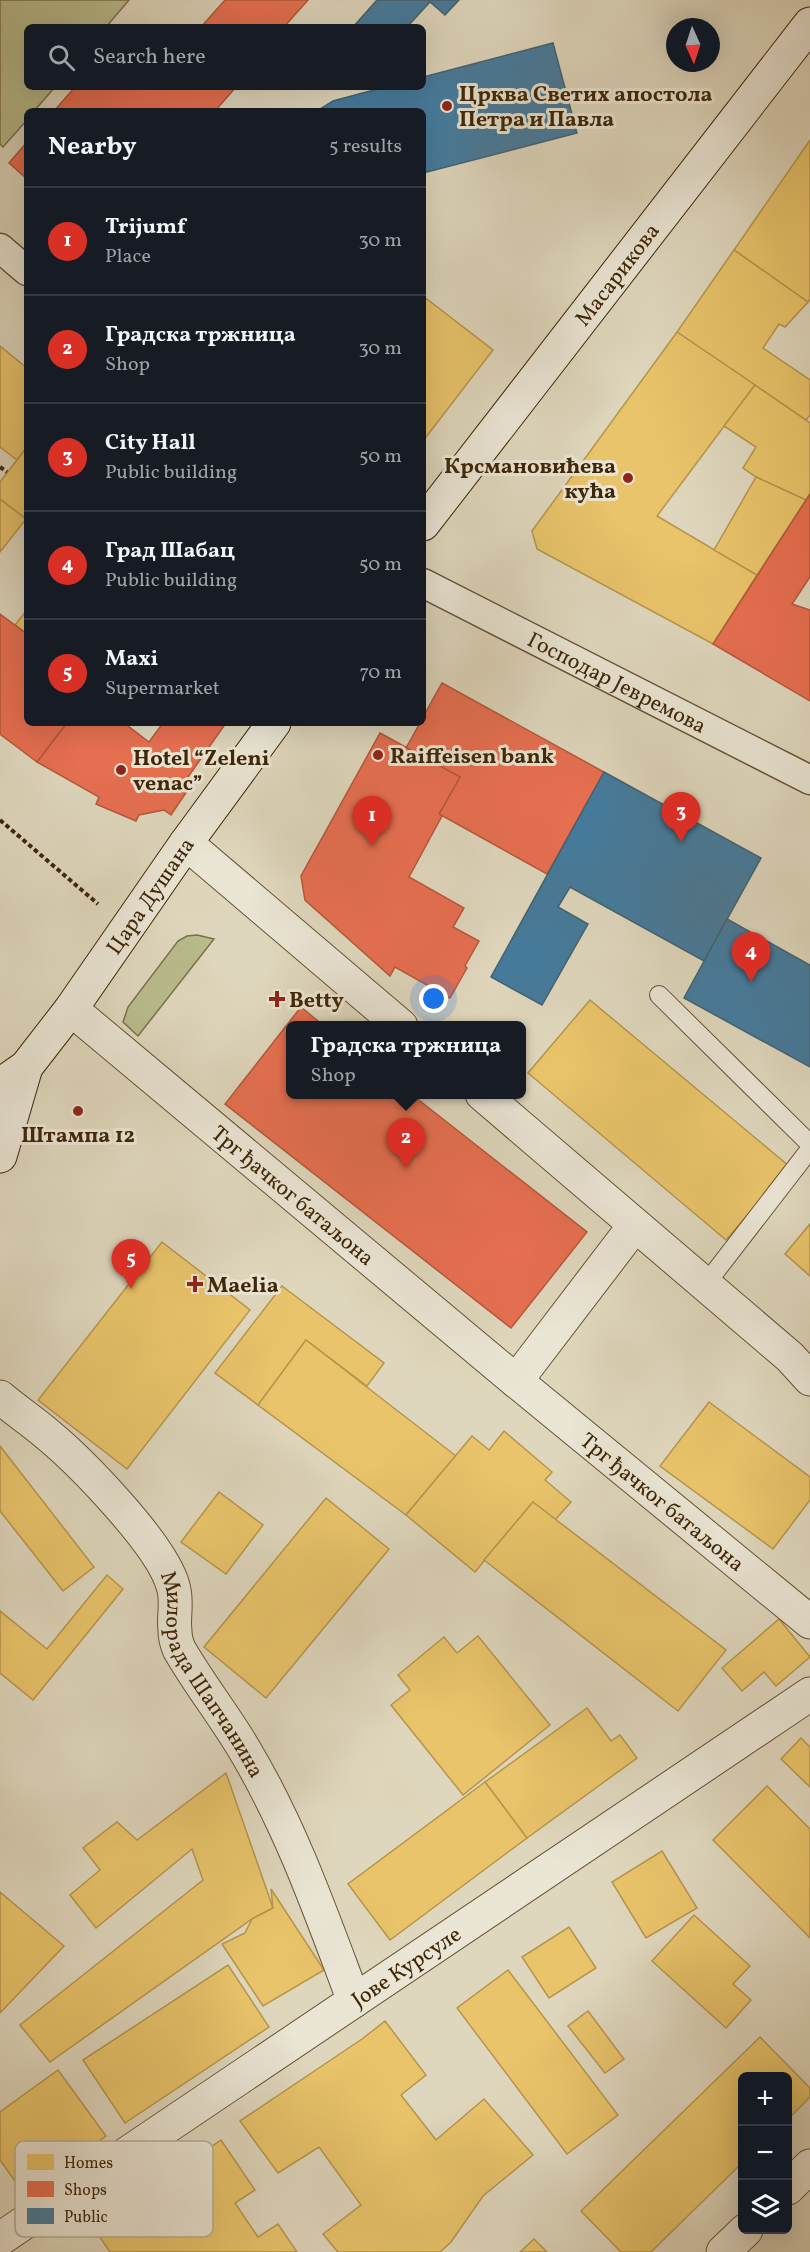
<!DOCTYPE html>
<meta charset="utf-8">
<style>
:root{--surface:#171b24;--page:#242831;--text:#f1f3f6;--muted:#9ea1a6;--line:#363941;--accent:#d93025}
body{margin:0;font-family:Vollkorn,serif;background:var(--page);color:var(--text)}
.controls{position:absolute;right:18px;bottom:18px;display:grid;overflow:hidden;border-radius:9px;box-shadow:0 6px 24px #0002}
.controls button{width:54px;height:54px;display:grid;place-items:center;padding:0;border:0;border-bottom:2px solid var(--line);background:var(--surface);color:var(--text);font:30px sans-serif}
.compass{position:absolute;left:666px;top:18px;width:54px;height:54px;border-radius:50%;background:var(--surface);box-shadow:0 6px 24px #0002;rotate:177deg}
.you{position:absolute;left:434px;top:999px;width:21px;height:21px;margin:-15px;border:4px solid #fff;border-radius:50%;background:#1a73e8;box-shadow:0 0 0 9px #1a73e833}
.badge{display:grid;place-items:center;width:39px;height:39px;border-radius:50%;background:var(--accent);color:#fff;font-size:20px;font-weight:700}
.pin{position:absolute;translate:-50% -50px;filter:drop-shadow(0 2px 3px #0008)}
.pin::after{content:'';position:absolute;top:32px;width:21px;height:18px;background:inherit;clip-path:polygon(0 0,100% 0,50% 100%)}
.popup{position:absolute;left:286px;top:1021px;width:240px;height:78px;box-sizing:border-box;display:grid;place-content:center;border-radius:9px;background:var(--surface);filter:drop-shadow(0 2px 4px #0005);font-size:20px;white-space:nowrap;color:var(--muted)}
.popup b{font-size:22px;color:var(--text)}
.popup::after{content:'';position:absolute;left:50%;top:100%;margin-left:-12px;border:12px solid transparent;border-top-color:var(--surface)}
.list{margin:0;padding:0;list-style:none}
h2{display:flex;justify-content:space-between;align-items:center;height:78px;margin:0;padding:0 24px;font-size:26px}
h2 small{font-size:20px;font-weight:400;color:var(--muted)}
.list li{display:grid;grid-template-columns:39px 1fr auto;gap:18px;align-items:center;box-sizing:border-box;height:108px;padding:0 24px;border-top:2px solid var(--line)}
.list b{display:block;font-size:22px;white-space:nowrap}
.list p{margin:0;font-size:20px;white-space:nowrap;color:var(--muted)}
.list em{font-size:20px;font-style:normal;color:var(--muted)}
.icon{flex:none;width:33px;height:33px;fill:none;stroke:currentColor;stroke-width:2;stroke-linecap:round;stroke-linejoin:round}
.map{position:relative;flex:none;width:810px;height:2252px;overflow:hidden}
.search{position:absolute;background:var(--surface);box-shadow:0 6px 24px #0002;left:24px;top:24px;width:402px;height:66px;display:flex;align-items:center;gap:15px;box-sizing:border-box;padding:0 21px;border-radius:9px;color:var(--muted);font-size:22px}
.panel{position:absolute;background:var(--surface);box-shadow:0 6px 24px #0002;left:24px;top:108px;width:402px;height:618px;border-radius:9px}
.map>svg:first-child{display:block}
.green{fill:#b9bc8c;stroke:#7c714a;stroke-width:1.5}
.homes{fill:#e9c46a;stroke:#b6954c;stroke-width:1.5}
.shops{fill:#e76f51;stroke:#b4593b;stroke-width:1.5}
.public{fill:#457b9d;stroke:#436270;stroke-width:1.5}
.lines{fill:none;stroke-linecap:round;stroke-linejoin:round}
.service-casing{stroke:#665234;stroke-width:20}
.pedestrian-casing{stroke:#665234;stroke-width:31}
.minor-casing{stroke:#665234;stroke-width:35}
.secondary-casing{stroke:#3e2607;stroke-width:35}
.path{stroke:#3e2607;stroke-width:4;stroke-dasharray:4.5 3;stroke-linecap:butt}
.service{stroke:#eae5d4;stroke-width:18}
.pedestrian{stroke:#eae5d4;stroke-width:28}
.minor{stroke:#eae5d4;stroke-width:33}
.secondary{stroke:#eae5d4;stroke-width:33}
.poi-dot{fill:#8f2418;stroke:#eae5d4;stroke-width:2}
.labels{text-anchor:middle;stroke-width:6;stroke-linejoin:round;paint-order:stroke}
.poi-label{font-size:22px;font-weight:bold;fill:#3e2607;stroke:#eae5d4;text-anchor:start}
.street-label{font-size:22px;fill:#3e2607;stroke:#eae5d4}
.key{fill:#eae5d4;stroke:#b6ac96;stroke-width:1.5}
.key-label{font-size:16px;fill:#3e2607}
</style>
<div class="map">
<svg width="810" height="2252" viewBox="0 0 810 2252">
<rect width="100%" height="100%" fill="#dfd7bd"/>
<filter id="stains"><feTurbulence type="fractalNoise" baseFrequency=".00333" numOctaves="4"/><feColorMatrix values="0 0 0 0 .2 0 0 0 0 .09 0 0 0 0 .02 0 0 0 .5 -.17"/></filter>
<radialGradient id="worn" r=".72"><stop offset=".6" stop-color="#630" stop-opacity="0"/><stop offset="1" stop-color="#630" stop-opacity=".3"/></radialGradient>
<g class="green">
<polygon points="0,0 129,0 106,27 27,27 27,87 55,87 34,111 27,111 27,120 3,147 0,144"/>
<polygon points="197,935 214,939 138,1036 123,1022 128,1007 178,941 187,936"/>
</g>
<g class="homes">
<polygon points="810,140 810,299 808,302 734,250"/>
<polygon points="734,250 808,302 785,327 779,324 763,348 810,380 810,415 806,420 677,332"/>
<polygon points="423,296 493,350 423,441"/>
<polygon points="677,332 755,385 657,516 757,575 713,644 537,549 532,531"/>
<polygon points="0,346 27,368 27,447 17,460 0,447"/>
<polygon points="755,385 810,423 810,494 806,500 756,477 743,468 756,447 724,426"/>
<polygon points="27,447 27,518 26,519 0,499 0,482"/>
<polygon points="756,477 806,500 757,575 714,550"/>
<polygon points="0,499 26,519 0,552"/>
<polygon points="27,610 27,634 15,625"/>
<polygon points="590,1000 789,1166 726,1240 528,1073"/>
<polygon points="810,1224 810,1276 785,1254"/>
<polygon points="162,1242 250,1310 127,1469 38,1400"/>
<polygon points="282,1286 384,1363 367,1386 306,1340 258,1405 215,1373"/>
<polygon points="306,1340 456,1456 406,1515 258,1405"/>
<polygon points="709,1402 810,1477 810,1500 773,1549 660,1466"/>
<polygon points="504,1431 552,1472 545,1480 571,1502 555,1520 533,1502 475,1572 406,1515 472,1436 489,1450"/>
<polygon points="0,1446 94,1567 63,1591 0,1511"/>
<polygon points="219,1492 263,1525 226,1574 181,1542"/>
<polygon points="326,1498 389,1549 266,1698 204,1647"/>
<polygon points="533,1502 726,1650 678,1711 484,1560"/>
<polygon points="107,1575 123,1589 33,1700 0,1673 0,1611 47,1649"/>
<polygon points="779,1619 810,1657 776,1686 764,1672 742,1691 722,1668"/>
<polygon points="478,1636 550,1725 463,1795 391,1705 410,1690 398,1675 444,1637 457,1653"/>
<polygon points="587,1708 611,1741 620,1735 637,1758 527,1838 485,1782"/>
<polygon points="801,1738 810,1747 810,1787 781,1759"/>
<polygon points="226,1773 273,1908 252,1919 50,2062 20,2025 203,1880 192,1849 96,1928 70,1895 100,1870 83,1848 117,1822 137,1840"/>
<polygon points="485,1782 527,1838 390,1940 348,1884"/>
<polygon points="767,1786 810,1829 810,1938 713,1840"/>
<polygon points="662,1851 697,1908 646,1938 612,1882"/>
<polygon points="271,1889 324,1970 263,2006 222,1944 245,1933 252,1919 273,1908"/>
<polygon points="0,1892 64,1946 0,2013"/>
<polygon points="694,1915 750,1966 733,1984 751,2000 726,2028 652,1961"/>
<polygon points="569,1927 596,1968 549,1998 522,1957"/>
<polygon points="228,1965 269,2027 125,2123 83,2060"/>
<polygon points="508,1970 618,2115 567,2154 457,2008"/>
<polygon points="588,2011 624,2059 605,2073 568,2026"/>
<polygon points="385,2021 426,2075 401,2095 436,2140 484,2099 533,2155 483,2196 451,2242 440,2252 338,2252 323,2234 361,2205 319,2147 278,2173 240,2121 362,2039"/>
<polygon points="760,2037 810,2088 810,2097 788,2119 788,2076 742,2076 742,2163 651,2252 621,2252 581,2211"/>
<polygon points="58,2070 106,2136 24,2194 0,2160 0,2112"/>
<polygon points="221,2140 255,2190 235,2203 258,2237 278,2224 297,2252 110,2252 93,2227"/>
<polygon points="534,2239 547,2252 520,2252"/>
</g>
<g class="shops">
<polygon points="225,0 308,0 284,27 201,27"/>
<polygon points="75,87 148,88 236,87 215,111 54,111"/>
<polygon points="27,142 27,179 9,163"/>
<polygon points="810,494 810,577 792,604 810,610 810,701 713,644"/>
<polygon points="0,614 27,634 27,723 67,723 37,762 0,734"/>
<polygon points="442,683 604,772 547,874 439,814 460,777 406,748 420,723 423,723 423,717"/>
<polygon points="67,723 124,723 149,742 163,723 226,723 188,777 194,781 171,815 164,810 139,815 136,821 96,804 99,797 37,762"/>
<polygon points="380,733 460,777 439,814 442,816 409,877 464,908 453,927 479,941 465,966 467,968 450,998 395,967 390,976 305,900 301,876"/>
<polygon points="301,1007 324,1026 290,1026 290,1094 411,1094 587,1232 511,1328 225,1104"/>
</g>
<g class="public">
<polygon points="377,0 459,0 445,15 430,2 407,27 353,27"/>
<polygon points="553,43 577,133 423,173 423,111 317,111 333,101 385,87 423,87 423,77"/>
<polygon points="604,772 761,858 704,961 570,887 558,907 588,924 542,1005 491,977"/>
<polygon points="727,919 810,965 810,1067 684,998"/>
</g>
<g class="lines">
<g class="service-casing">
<g id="service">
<polyline points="659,995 810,1144"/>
<polyline points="705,1285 810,1149"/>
</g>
</g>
<g class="pedestrian-casing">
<g id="pedestrian">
<polyline points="0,248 27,271"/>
<path id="s1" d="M423,583L810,780"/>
</g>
</g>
<g class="minor-casing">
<g id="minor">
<polyline points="186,843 401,1026"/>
<path id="s2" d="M71,1009L516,1381L810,1622"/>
<polyline points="482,1094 790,1357 810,1379"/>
<polyline points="516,1381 635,1225"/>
<path id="s3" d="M0,1397C15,1410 32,1421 47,1434C81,1462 162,1545 173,1586C178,1601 173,1616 175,1631C175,1637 177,1644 179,1649C199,1684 224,1715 244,1749C291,1827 322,1916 354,2001"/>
<polyline points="788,2188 810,2166"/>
<path id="s4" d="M0,2239L810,1694"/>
<polyline points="723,2252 746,2230"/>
</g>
</g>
<g class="secondary-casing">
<g id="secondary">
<path id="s5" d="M423,524L810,24"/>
<path id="s6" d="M0,1085L26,1067L71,1009L186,843L274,723"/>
<polyline points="0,1156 26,1067"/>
</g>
</g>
<g class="path">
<polyline points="0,467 7,472"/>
<polyline points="0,820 98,904"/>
</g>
<use href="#service" class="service"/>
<use href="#pedestrian" class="pedestrian"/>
<use href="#minor" class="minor"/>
<use href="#secondary" class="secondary"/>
</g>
<g class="poi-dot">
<circle cx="447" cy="106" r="6"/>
<circle cx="628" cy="478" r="6"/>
<circle cx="378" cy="755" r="6"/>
<circle cx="121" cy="770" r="6"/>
<path d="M274 990h6v6h6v6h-6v6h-6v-6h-6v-6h6z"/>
<circle cx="78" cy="1111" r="6"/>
<path d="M192 1275h6v6h6v6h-6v6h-6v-6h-6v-6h6z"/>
</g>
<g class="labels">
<g class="poi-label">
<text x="459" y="101">Црква Светих апостола<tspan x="459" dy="25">Петра и Павла</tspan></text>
<text x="616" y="473" text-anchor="end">Крсмановићева<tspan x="616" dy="25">кућа</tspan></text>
<text x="390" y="763">Raiffeisen bank</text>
<text x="133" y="765">Hotel “Zeleni<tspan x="133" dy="25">venac”</tspan></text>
<text x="289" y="1007">Betty</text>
<text x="78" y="1142" text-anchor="middle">Штампа 12</text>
<text x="207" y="1292">Maelia</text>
</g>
<g class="street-label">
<text dy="8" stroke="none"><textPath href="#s5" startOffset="316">Масарикова</textPath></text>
<text dy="8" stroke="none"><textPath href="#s1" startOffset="218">Господар Јевремова</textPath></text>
<text dy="8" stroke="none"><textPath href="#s6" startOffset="243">Цара Душана</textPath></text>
<text dy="8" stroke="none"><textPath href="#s2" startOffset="290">Трг ђачког батаљона</textPath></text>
<text dy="8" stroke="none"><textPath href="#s2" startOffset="770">Трг ђачког батаљона</textPath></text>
<text dy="8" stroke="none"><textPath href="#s3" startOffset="358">Милорада Шапчанина</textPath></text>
<text dy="8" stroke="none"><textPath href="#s4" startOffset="489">Јове Курсуле</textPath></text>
</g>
</g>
<rect x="15" y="2141" width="198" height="96" rx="9" class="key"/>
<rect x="27" y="2154" width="27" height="16" fill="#e9c46a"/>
<rect x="27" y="2181" width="27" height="16" fill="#e76f51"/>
<rect x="27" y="2208" width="27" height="16" fill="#457b9d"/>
<g class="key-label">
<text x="64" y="2168">Homes</text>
<text x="64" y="2195">Shops</text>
<text x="64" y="2222">Public</text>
</g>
<rect width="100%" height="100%" filter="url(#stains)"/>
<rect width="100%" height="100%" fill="url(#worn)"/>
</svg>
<div class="controls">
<button>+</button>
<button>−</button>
<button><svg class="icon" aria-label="layers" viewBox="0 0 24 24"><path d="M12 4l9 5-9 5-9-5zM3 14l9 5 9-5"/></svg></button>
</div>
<svg class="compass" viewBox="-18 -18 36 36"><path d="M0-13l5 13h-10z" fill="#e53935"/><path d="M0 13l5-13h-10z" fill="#9ea1a6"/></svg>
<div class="you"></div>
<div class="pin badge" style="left:372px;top:846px">1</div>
<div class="pin badge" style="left:406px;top:1168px">2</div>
<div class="popup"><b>Градска тржница</b>Shop</div>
<div class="pin badge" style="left:681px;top:842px">3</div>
<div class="pin badge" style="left:751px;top:982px">4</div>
<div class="pin badge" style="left:131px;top:1289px">5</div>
<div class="search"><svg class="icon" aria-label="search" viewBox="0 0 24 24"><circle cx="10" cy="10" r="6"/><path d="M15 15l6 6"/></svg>Search here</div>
<section class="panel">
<h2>Nearby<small>5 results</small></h2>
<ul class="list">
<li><span class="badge">1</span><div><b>Trijumf</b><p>Place</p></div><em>30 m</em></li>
<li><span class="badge">2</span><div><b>Градска тржница</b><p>Shop</p></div><em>30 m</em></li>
<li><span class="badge">3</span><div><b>City Hall</b><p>Public building</p></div><em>50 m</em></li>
<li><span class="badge">4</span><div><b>Град Шабац</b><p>Public building</p></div><em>50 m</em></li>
<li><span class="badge">5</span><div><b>Maxi</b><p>Supermarket</p></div><em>70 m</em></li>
</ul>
</section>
</div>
